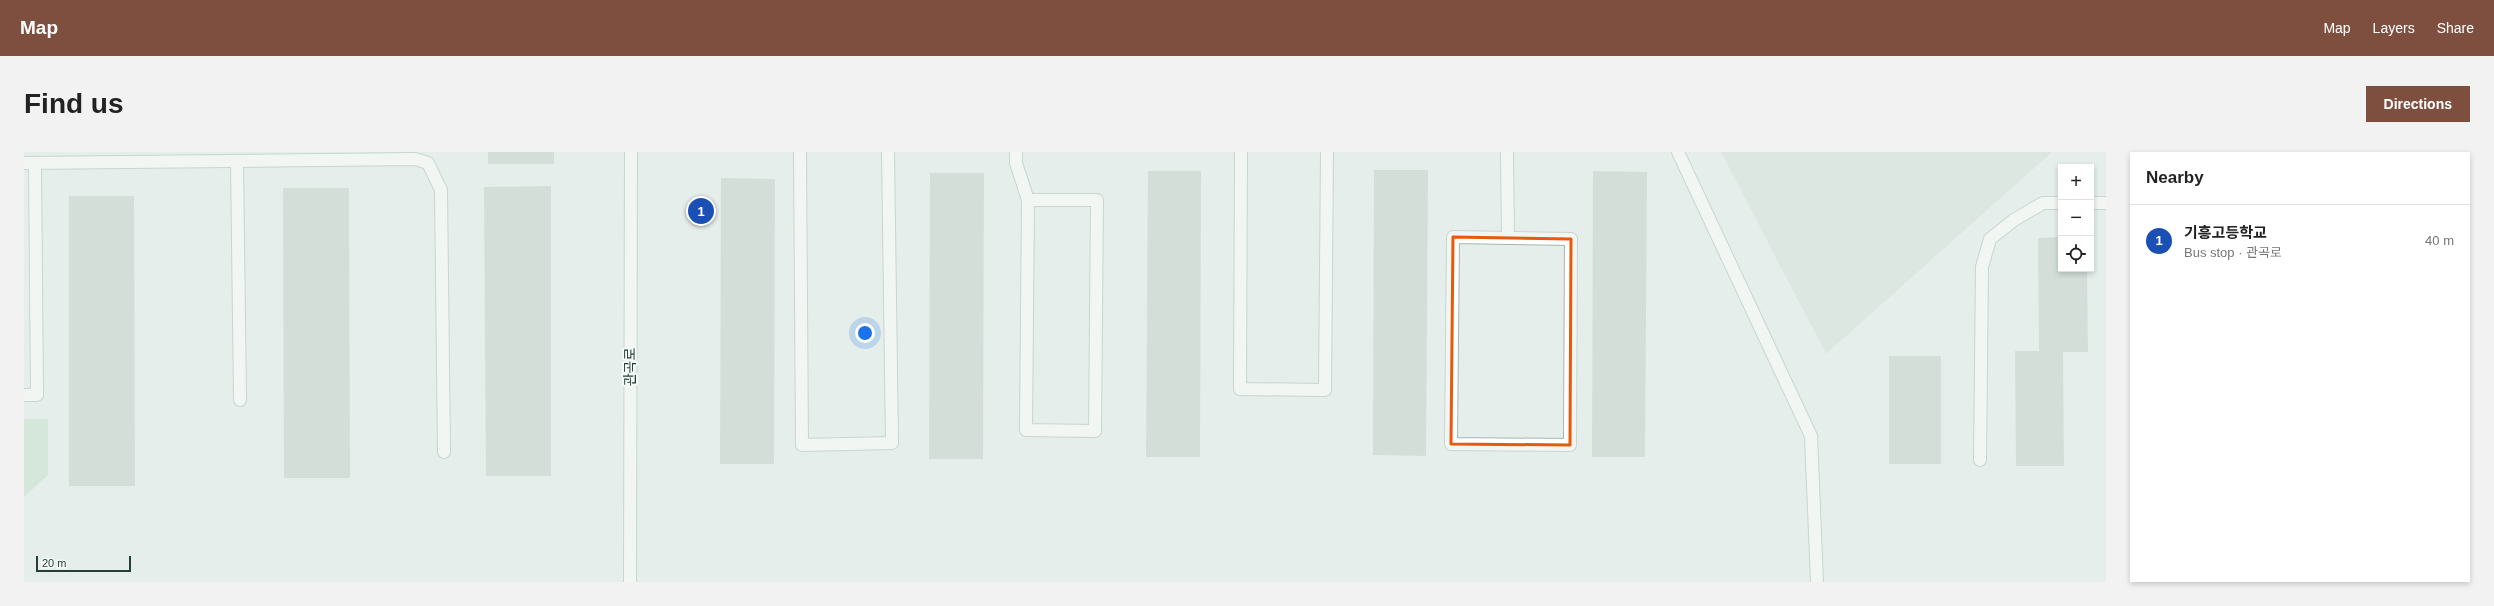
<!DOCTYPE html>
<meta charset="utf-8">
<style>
:root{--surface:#fff;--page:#f2f2f2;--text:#222;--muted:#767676;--line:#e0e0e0;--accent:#7e4f3f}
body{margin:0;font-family:Helvetica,"Noto Sans KR",sans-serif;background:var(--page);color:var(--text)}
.controls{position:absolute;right:12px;top:12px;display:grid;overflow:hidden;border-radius:0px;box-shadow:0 2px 6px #0003}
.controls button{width:36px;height:36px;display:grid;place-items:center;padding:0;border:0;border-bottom:1px solid var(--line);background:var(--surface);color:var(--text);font:20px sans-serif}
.scale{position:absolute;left:12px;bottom:10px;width:95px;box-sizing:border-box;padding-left:4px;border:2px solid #243f38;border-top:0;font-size:11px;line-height:14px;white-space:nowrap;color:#243f38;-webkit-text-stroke:3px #f5faf8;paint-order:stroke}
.you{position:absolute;left:841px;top:181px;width:14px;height:14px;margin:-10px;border:3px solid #fff;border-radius:50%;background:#1a73e8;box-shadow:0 0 0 6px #1a73e833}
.badge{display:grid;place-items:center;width:26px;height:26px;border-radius:50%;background:var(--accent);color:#fff;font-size:13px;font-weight:700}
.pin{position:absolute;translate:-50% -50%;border:2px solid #fff;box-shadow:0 1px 4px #0006}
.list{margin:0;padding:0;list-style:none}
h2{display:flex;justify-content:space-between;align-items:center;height:52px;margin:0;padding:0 16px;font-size:17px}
h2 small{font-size:13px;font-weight:400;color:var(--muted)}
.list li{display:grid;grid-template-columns:26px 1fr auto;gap:12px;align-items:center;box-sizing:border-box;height:72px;padding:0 16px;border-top:1px solid var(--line)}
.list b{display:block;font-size:15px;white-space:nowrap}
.list p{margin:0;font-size:13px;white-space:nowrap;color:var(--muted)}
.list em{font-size:13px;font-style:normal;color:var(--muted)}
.icon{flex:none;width:22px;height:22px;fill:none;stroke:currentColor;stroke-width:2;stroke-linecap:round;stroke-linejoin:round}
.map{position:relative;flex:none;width:2082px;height:430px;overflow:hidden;border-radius:0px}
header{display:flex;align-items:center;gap:24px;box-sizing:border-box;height:56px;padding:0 20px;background:var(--accent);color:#fff}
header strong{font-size:19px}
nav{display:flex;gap:22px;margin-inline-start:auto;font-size:14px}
.intro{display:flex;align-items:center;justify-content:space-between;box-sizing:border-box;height:96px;padding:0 24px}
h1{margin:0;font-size:28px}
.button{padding:10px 18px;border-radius:0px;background:var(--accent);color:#fff;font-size:14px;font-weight:700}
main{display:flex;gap:24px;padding:0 24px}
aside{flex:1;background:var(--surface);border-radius:0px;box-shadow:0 2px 6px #0003}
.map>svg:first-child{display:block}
.built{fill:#d3ded9}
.green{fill:#bfdec7}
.building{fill:#bdcbc6}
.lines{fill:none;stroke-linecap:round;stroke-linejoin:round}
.lane-casing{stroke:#a7b6b1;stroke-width:14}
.street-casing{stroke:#a7b6b1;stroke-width:14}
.secondary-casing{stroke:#a3b9b1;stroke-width:14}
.lane{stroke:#fff;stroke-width:12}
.street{stroke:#fff;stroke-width:12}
.secondary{stroke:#fff;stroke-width:12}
.marked{fill:none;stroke:#e8590c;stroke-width:3;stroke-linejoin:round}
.labels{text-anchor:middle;stroke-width:4;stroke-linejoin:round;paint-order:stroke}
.street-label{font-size:14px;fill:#243f38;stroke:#f5faf8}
</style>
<header>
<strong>Map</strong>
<nav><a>Map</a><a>Layers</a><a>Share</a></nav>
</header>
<div class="intro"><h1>Find us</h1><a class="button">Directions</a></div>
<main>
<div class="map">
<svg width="2082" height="430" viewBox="0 0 2082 430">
<rect width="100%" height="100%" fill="#e5eeea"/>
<polygon class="built" points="1697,0 2028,0 1802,202"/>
<polygon class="green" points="0,267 24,267 24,323 0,345"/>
<g class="building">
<rect x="464" y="0" width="66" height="12"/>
<polygon points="1350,18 1404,18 1402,304 1349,303"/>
<polygon points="1124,19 1177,19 1176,305 1122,305"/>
<polygon points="1569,19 1623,20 1621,305 1568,305"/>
<polygon points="906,21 960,21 959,307 905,307"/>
<polygon points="697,26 751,27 750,312 696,312"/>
<polygon points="527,34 527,324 462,324 460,35"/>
<polygon points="259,36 325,36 326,326 260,326"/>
<polygon points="45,44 110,44 111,334 45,334"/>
<polygon points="2037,85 2037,117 2063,117 2064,200 2039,200 2040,314 1992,314 1991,199 2015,199 2014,86"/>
<rect x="1865" y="204" width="52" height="108"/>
</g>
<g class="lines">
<g class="lane-casing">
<g id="lane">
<polyline points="2067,51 2082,51"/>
<polyline points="1956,308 1958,115 1966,87 1990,68 2019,51 2037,51"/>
</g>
</g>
<g class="street-casing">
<g id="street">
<polyline points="776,0 778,293 868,291 864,0"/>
<polyline points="992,0 992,11 1004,48 1002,278 1071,279 1073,48 1004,48"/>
<polyline points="1217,0 1216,237 1301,238 1303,0"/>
<polyline points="1483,0 1484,86"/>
<polyline points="1654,0 1787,284 1793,430"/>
<polyline points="213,9 216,248"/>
<polyline points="0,11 391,7 404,11 417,38 420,300"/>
<polygon points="1429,85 1547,87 1546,293 1427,292"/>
<polyline points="0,243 13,243 11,11"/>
</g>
</g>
<g class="secondary-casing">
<polyline id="secondary" points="606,430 607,0"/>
</g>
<use href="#lane" class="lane"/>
<use href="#street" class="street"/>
<use href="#secondary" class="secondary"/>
</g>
<path d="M0 0H2082V430H0ZM1429,85L1547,87L1546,293L1427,292Z" fill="#e5eeea" fill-opacity=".55" fill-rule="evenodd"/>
<path class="marked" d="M1429,85L1547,87L1546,293L1427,292Z"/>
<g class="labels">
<g class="street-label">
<text transform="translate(606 215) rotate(-90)" y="5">관곡로</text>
</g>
</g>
</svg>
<div class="controls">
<button>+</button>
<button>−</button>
<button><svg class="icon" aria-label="locate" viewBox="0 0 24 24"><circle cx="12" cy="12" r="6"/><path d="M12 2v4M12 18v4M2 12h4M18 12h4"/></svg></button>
</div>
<div class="scale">20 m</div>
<div class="you"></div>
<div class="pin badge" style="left:677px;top:59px;background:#1a4fb4">1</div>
</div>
<aside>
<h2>Nearby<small></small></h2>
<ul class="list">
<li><span class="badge" style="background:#1a4fb4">1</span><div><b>기흥고등학교</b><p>Bus stop · 관곡로</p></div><em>40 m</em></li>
</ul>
</aside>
</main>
